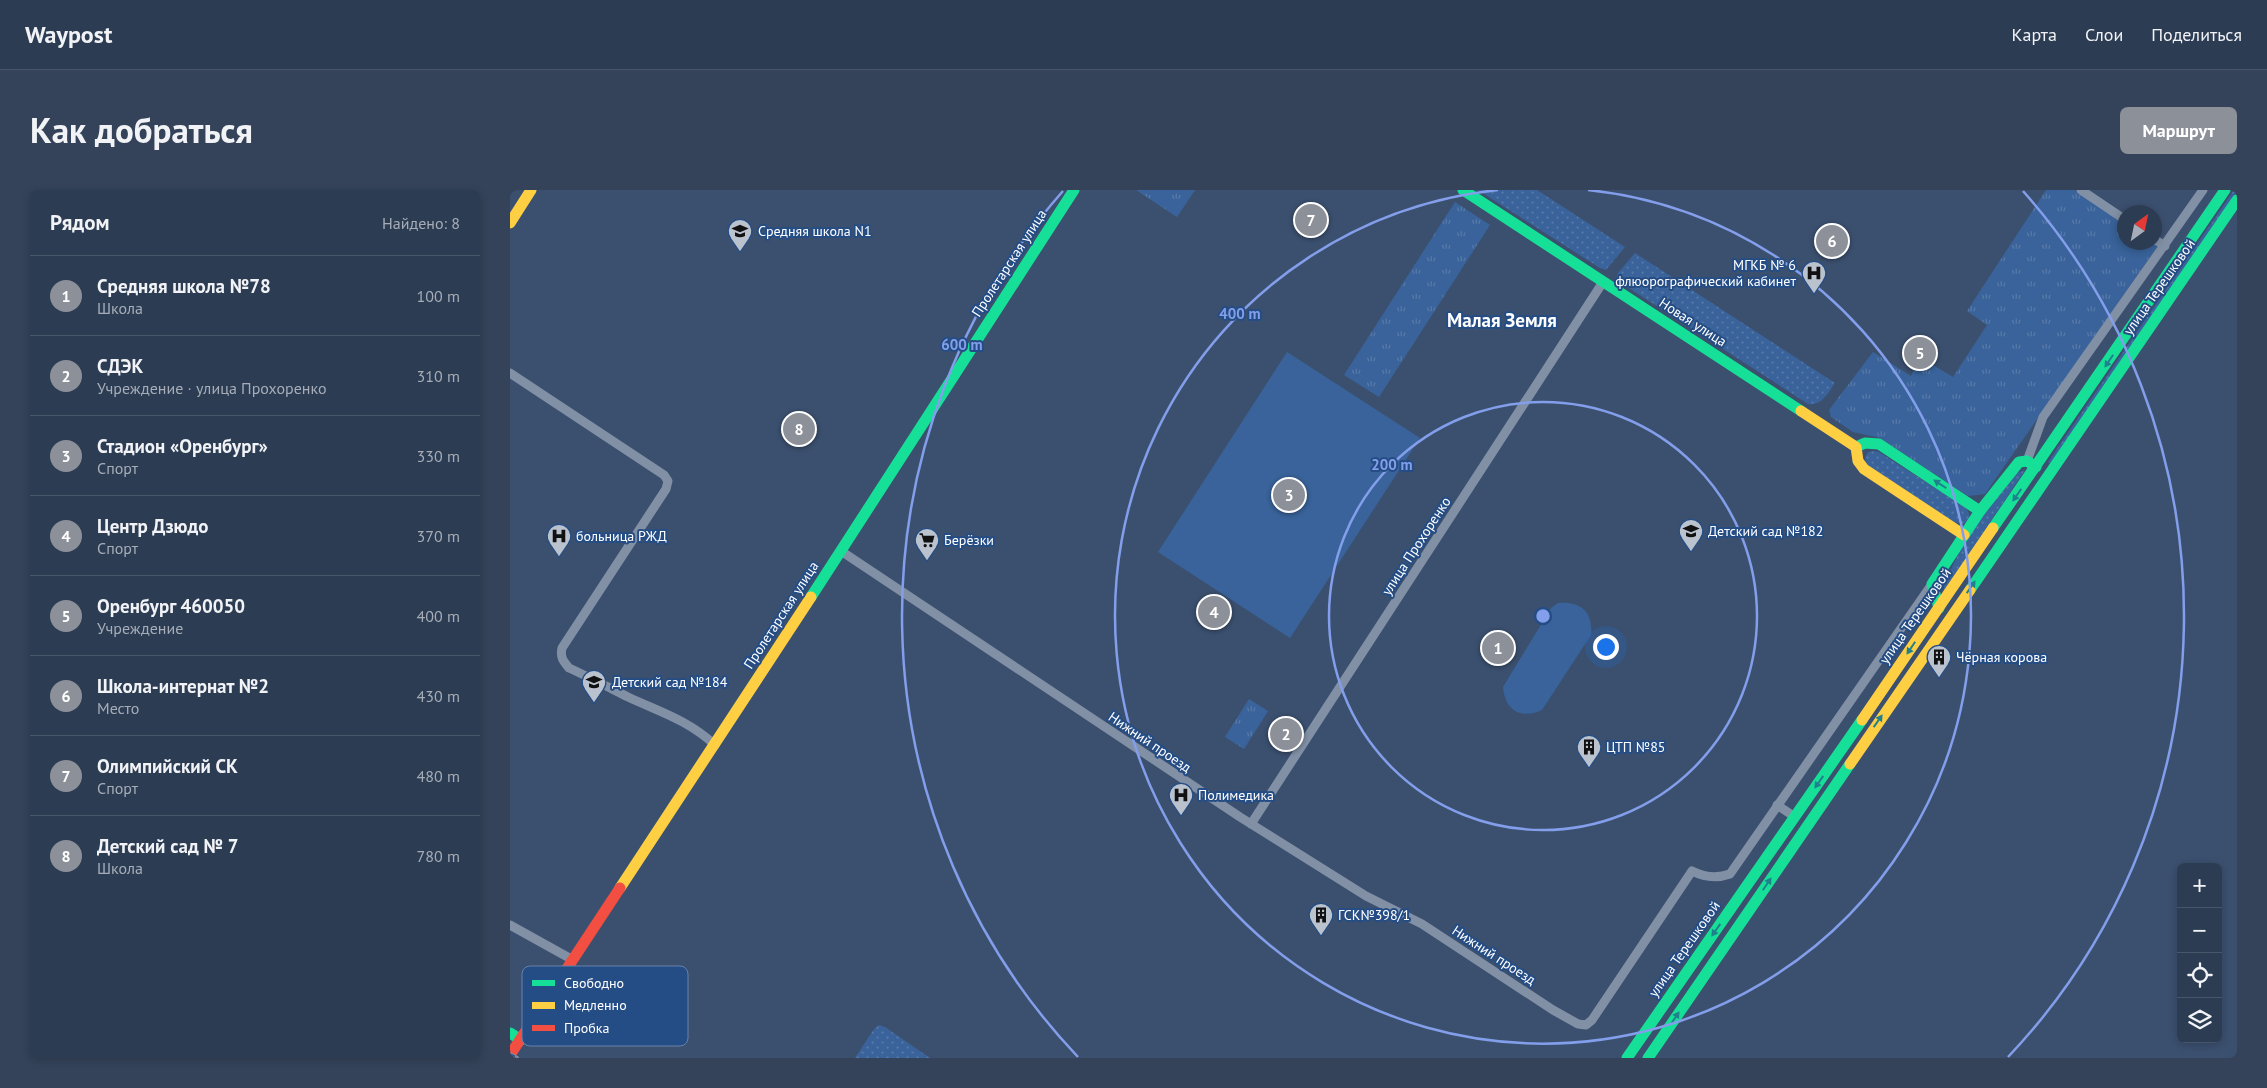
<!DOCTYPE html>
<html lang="ru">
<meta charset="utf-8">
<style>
:root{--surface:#2c3c53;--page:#34435a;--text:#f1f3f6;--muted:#a6adb8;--line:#48566a;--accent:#8c9099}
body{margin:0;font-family:"PT Sans",sans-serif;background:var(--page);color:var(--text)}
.controls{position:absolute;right:15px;bottom:15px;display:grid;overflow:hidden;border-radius:8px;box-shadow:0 2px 8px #0003}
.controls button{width:45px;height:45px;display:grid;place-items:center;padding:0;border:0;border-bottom:1px solid var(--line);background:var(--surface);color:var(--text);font:25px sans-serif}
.compass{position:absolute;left:1607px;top:15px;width:45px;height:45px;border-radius:50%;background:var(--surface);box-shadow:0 2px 8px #0003;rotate:33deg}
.you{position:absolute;left:1095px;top:456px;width:18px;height:18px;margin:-12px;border:4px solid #fff;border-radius:50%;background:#1a73e8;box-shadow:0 0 0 8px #1a73e833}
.badge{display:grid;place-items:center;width:32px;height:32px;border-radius:50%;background:var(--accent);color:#fff;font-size:16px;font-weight:700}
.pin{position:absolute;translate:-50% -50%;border:2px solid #fff;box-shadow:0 1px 5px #0006}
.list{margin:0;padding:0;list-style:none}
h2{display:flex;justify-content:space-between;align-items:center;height:65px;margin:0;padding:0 20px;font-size:21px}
h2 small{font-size:16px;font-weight:400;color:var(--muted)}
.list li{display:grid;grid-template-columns:32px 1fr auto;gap:15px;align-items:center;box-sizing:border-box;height:80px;padding:0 20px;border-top:1px solid var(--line)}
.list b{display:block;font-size:19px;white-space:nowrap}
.list p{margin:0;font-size:16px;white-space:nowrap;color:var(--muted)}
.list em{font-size:16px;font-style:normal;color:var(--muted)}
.icon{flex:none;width:28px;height:28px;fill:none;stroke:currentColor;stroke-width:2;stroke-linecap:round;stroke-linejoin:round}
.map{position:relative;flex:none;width:1727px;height:868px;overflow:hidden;border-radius:8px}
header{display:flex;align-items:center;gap:30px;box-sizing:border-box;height:70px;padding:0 25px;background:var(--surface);border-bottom:1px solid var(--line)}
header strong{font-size:24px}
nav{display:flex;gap:28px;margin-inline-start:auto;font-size:18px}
.intro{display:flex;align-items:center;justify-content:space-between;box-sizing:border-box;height:120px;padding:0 30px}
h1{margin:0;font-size:35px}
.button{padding:12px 22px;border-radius:8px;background:var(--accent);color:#fff;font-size:18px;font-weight:700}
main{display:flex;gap:30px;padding:0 30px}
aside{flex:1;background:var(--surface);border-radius:8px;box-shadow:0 2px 8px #0003}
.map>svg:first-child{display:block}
.grass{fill:url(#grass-dots)}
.park{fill:url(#park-tufts)}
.garden{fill:#39639a}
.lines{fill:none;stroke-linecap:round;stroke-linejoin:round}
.street{stroke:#8190a5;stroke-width:9}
.fast{stroke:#16e098;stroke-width:11}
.slow{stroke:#ffcf43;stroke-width:11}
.jam{stroke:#f24e42;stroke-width:11}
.rail-casing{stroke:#8190a4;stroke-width:4}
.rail{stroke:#254d85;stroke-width:2;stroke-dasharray:5.5;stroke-linecap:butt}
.oneway{fill:#20808c}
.ring{fill:none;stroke:#839eea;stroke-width:2.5}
.labels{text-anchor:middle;stroke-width:4;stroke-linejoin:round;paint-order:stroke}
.poi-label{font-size:14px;fill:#fff;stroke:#254d85;text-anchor:start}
.street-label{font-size:14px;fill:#fff;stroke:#254d85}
.district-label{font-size:19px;font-weight:bold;fill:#fff;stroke:#254d85}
.key{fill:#254d85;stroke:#6682aa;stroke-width:1}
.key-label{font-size:14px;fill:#fff}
.centre{fill:#839eea;stroke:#254d85;stroke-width:2.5}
.ring-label{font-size:15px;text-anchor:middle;font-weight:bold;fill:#839eea;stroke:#254d85;stroke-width:4;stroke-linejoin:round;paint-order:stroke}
</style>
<header>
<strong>Waypost</strong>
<nav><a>Карта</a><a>Слои</a><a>Поделиться</a></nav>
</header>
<div class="intro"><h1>Как добраться</h1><a class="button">Маршрут</a></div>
<main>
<aside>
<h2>Рядом<small>Найдено: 8</small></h2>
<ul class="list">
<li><span class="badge">1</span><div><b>Средняя школа №78</b><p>Школа</p></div><em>100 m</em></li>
<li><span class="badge">2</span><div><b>СДЭК</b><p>Учреждение · улица Прохоренко</p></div><em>310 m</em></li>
<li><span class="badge">3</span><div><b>Стадион «Оренбург»</b><p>Спорт</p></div><em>330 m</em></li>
<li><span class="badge">4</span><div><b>Центр Дзюдо</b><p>Спорт</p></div><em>370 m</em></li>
<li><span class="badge">5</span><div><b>Оренбург 460050</b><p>Учреждение</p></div><em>400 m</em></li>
<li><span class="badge">6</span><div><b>Школа-интернат №2</b><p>Место</p></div><em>430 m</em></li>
<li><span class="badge">7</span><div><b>Олимпийский СК</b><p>Спорт</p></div><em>480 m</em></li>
<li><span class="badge">8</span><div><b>Детский сад № 7</b><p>Школа</p></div><em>780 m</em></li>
</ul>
</aside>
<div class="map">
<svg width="1727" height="868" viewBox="0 0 1727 868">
<defs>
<pattern id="grass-dots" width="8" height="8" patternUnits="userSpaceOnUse" patternTransform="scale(1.25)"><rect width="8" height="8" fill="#39639a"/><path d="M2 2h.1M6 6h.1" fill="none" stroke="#577aa9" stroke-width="1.8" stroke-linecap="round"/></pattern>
<pattern id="park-tufts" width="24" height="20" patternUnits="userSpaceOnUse" patternTransform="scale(1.25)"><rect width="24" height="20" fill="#39639a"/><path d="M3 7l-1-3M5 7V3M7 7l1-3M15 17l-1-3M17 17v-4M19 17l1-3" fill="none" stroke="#577aa9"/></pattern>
</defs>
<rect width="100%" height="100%" fill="#3b506f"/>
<g class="grass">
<polygon points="968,0 1027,0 1115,57 1096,80 1090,78"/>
<polygon points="1724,0 1727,1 1540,274 1538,272"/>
<path d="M1125,63L1325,193C1318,203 1312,216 1298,214L1108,91L1107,84Z"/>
<path d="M1364,261L1369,262L1455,317C1461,324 1461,330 1452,334L1444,332L1357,275L1355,268L1358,262Z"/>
<polygon points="1515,280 1434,401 1434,393 1458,345 1507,283"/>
<polygon points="369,835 375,837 420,868 345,868 364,839"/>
</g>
<g class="park">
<polygon points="626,0 685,0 667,27"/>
<polygon points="1536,0 1565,0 1614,32 1614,52 1649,54 1475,304 1458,306 1370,248 1343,242 1321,227 1319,220 1363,162 1401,186 1404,179 1423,175 1443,187 1477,135 1457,121"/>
<polygon points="945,12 980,35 869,207 834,185"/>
<polygon points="739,509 758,521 734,559 715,547"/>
</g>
<g class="garden">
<polygon points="777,162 910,248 780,448 648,362"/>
<path d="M1048,413C1071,411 1083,422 1081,445L1032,520C1010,530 995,520 993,497L1041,418Z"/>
</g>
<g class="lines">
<g class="street">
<polyline points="1571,0 1614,29"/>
<polyline points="1644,49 1655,56"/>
<path d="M0,183L154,285L158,291L156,299L52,458C50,467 53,471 59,478C79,487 98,497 118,507C150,522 178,530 205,555"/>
<polyline points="1517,271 1533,227 1693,0"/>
<path d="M331,361L730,627L856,706L912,734L1043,820L1068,834L1076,835L1082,830L1182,681C1194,687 1206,689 1220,684L1422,394"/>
<polyline points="1267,615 1285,627"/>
<polyline points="741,634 1093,92"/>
<polyline points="0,735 63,770"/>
</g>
<g class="fast">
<polyline points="953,0 1291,221"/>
<polyline points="1346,257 1355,253 1369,254 1470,321"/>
<polyline points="1483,338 1715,0"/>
<polyline points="1460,400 1727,10"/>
<polyline points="301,407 564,0"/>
<polyline points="1429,418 1422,394 1470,321 1509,272 1517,271 1526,277"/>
<polyline points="0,843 11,850"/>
<polyline points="1117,868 1352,530"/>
<polyline points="1138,868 1340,574"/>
</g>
<g class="slow">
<polyline points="0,33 21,0"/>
<polyline points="1291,221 1346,257 1348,271 1354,279 1454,345"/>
<polyline points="1352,530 1483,338"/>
<polyline points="1340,574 1460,400"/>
<polyline points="110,698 301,407"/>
</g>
<polyline class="jam" points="0,865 110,698"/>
<g class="rail-casing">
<polyline id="rail" points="0,864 7,868"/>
</g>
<use href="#rail" class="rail"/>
</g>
<defs><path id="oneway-solid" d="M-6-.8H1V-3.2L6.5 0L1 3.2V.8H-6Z" transform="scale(1.25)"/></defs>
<g class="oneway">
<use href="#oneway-solid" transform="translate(1599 171) rotate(124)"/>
<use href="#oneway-solid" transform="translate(1430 294) rotate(-147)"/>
<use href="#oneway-solid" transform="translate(1507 305) rotate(125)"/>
<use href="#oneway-solid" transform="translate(1461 397) rotate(-55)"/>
<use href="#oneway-solid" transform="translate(1401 458) rotate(124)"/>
<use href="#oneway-solid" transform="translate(1368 531) rotate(-55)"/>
<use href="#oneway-solid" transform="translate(1309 592) rotate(125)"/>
<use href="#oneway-solid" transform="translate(1257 694) rotate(-56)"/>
<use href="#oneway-solid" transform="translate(1206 740) rotate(125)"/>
<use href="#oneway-solid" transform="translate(1165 828) rotate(-56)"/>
</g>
<g class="ring">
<circle cx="1033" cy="426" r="214"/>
<path d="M1078 0A428 428 0 1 1 988 0"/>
<path d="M568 867A641 641 0 0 1 553 1M1513 1A641 641 0 0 1 1498 867"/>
</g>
<defs>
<g id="school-pin" transform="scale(1.25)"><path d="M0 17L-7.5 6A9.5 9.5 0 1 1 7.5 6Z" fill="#bac2cd" stroke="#254d85"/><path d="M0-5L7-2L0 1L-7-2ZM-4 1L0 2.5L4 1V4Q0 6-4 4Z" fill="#111"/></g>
<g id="hospital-pin" transform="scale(1.25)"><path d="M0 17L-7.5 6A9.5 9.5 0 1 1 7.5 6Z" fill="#bac2cd" stroke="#254d85"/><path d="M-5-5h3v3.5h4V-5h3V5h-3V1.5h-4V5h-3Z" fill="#111"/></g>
<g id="supermarket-pin" transform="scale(1.25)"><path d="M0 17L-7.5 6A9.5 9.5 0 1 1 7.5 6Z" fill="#bac2cd" stroke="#254d85"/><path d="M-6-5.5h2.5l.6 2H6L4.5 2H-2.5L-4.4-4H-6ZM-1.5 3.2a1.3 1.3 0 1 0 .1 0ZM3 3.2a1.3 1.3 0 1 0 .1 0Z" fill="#111"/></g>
<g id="building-pin" transform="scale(1.25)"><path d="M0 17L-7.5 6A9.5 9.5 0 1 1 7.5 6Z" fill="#bac2cd" stroke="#254d85"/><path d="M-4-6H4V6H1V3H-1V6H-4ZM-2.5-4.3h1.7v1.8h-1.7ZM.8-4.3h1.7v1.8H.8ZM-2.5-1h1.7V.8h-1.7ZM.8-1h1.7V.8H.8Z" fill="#111"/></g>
</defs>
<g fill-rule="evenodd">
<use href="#school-pin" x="230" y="41"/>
<use href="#hospital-pin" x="1304" y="83"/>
<use href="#school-pin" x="1181" y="341"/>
<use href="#hospital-pin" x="49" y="346"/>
<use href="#supermarket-pin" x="417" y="350"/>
<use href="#building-pin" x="1429" y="467"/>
<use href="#school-pin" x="84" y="492"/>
<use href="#building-pin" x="1079" y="557"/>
<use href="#hospital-pin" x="671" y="605"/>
<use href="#building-pin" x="811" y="725"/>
</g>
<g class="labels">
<g class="poi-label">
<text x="248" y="46">Средняя школа N1</text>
<text x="1286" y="80" text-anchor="end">МГКБ № 6<tspan x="1286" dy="16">флюорографический кабинет</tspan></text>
<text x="1198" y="346">Детский сад №182</text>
<text x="66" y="351">больница РЖД</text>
<text x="434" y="355">Берёзки</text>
<text x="1446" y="472">Чёрная корова</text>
<text x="102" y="497">Детский сад №184</text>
<text x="1096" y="562">ЦТП №85</text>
<text x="688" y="610">Полимедика</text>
<text x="828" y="730">ГСК№398/1</text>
</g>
<g class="street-label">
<text transform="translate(499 73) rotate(-57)" y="5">Пролетарская улица</text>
<text transform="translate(1649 97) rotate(-55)" y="5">улица Терешковой</text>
<text transform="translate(1183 132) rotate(33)" y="5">Новая улица</text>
<text transform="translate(906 356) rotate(-57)" y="5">улица Прохоренко</text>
<text transform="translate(271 425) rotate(-57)" y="5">Пролетарская улица</text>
<text transform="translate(1405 426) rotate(-55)" y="5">улица Терешковой</text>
<text transform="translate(640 552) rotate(34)" y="5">Нижний проезд</text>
<text transform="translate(1174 759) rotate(-55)" y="5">улица Терешковой</text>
<text transform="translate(984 765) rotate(33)" y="5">Нижний проезд</text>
</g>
<g class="district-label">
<text x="992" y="137">Малая Земля</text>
</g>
</g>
<rect x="12" y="776" width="166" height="80" rx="8" class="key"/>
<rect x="22" y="790" width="23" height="6" fill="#16e098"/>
<rect x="22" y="812" width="23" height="7" fill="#ffcf43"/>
<rect x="22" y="835" width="23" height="6" fill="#f24e42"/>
<g class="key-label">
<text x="54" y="798">Свободно</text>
<text x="54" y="820">Медленно</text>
<text x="54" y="843">Пробка</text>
</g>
<circle cx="1033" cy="426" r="8" class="centre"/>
<g class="ring-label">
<text x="730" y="129">400 m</text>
<text x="452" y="160">600 m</text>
<text x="882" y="280">200 m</text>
</g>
</svg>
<div class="controls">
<button>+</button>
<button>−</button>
<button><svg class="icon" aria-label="locate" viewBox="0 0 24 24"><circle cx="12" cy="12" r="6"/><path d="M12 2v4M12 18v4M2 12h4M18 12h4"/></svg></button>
<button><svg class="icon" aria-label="layers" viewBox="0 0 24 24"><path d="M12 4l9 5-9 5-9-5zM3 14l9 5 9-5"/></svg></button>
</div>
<svg class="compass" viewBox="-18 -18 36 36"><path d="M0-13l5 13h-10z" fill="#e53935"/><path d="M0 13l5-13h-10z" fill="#a6adb8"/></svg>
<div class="you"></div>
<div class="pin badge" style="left:988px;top:458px">1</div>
<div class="pin badge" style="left:776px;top:544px">2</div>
<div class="pin badge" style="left:779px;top:305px">3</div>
<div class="pin badge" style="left:704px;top:422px">4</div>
<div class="pin badge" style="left:1410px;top:163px">5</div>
<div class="pin badge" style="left:1322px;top:51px">6</div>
<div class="pin badge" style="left:801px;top:30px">7</div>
<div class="pin badge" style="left:289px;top:239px">8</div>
</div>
</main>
